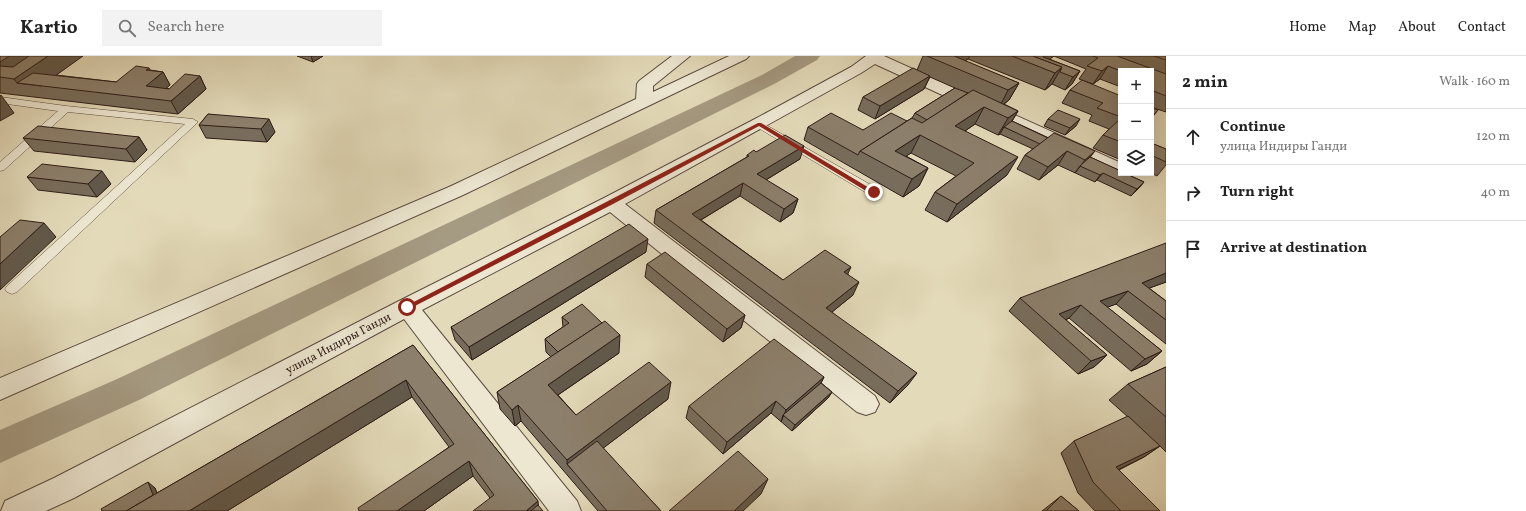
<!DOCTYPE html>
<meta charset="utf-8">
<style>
:root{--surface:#fff;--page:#f2f2f2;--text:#222;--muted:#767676;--line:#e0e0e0}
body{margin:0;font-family:Vollkorn,serif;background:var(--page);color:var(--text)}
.controls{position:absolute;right:12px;top:12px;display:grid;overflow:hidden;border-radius:0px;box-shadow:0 4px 16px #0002}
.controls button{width:36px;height:36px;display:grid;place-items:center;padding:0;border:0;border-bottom:1px solid var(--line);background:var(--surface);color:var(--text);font:20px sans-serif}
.stop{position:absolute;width:12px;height:12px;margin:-9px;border:3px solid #8f2418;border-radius:50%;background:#fff}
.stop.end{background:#8f2418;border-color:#fff;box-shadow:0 1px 4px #0008}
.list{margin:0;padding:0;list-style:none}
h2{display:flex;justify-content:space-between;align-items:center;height:52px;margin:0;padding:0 16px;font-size:17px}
h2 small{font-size:13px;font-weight:400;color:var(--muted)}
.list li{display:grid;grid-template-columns:26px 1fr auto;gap:12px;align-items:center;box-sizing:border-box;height:56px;padding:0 16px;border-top:1px solid var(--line)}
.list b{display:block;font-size:15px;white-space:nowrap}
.list p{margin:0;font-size:13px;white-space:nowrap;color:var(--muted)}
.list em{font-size:13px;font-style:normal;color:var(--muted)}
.icon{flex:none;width:22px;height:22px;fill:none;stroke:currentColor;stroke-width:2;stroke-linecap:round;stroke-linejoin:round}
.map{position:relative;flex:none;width:1166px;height:455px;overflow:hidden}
header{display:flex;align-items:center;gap:24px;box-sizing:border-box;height:56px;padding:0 20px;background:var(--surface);border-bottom:1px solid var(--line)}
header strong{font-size:19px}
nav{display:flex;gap:22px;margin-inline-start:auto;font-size:14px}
.search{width:280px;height:36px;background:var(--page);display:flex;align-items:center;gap:10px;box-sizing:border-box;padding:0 14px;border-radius:0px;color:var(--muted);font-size:15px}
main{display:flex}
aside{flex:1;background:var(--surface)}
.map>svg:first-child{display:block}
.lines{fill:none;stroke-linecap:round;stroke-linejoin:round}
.canal{fill:#a59a82;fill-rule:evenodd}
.lane-casing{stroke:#5b4c40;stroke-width:1}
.street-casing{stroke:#5b4c40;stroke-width:2}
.lane{fill:#ede7d2;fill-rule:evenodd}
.street{fill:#ede7d2;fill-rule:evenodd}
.wall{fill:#786d5c;stroke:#2e1d17}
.shaded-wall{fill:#62594b;stroke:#2e1d17}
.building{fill:#8c7f6b;stroke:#2e1d17}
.route{fill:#8f2418}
.labels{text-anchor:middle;stroke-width:4;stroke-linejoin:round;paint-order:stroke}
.street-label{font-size:12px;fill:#2e1d17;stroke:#ede7d2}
</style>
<header>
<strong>Kartio</strong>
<div class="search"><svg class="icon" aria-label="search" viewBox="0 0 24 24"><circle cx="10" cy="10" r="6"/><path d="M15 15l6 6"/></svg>Search here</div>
<nav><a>Home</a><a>Map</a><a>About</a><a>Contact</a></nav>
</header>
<main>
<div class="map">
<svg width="1166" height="455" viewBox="0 0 1166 455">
<rect width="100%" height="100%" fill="#e3dab9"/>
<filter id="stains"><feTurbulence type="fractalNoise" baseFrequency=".005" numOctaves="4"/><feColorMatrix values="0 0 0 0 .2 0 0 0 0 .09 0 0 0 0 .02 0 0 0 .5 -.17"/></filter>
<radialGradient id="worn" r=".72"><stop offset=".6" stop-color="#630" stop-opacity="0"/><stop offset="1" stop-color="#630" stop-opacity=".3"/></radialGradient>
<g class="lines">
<polygon class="canal" points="795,0 820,0 817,4 776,27 139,344 0,407 0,374 115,324 762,19"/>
<g class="lane-casing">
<g id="lane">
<polygon points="0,41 66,50 193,63 198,66 17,236 12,238 7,236 5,233 7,230 185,68 68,56 4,114 0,115 0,106 58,55 0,47"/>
<polygon points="759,65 878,133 880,136 878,139 870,139 755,70 754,68 755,66"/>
</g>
</g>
<g class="street-casing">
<g id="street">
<polygon points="672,0 690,0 653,30 653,36 729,0 749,0 746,3 463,139 0,344 0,322 449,131 636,43 637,28 639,25"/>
<polygon points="866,0 884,0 1121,107 1121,117 1128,117 1121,120 1114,118 875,8 861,17 625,148 875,340 879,348 875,356 866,359 857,356 610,156 422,254 577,445 581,455 549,455 404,263 74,442 46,455 1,455 5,445 54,422 399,245 604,142 753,64 851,11"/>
</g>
</g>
<use href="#lane" class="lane"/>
<use href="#street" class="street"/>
</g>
<g class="wall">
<polygon points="0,0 82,0 56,19 116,26 150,14 163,16 170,29 166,32 169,33 200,20 206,33 178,58 0,37"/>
<polygon points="297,0 323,0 313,6"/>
<polygon points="923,0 1166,0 1166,56 1151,51 1151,15 1121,15 1121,31 1100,23 1093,28 1079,23 1086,13 1054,0 1049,3 1080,15 1072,28 1065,34 1052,28 1045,34 968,3 965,5 1019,27 1009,44 1004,48 1018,55 1012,65 1144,126 1138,133 1131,140 1097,124 1095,126 1058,109 1039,124 1017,113 1025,99 1033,93 1000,78 998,79 975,68 965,75 1007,119 947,166 925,154 935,136 956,120 911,97 906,100 928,112 919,130 903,141 804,84 808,71 863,74 907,65 912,62 915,57 955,32 930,21 924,33 875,63 858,54 863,41 917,14"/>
<polygon points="1070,34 1121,40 1121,104 1093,92 1103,79 1109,73 1089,65 1092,59 1062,47"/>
<polygon points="208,58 275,76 267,86 206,82 199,69"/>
<polygon points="1048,63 1076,70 1065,79 1044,70"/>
<polygon points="139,81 147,94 135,106 34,95 23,82"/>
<polygon points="1151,87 1166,93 1166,109 1157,120 1151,117"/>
<polygon points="756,96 800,103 766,124 798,143 793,157 780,166 740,140 701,164 783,224 848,218 853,239 832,256 908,329 890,347 654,167 656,154 747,101 747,99"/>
<polygon points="27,121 111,128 97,141 38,134"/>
<polygon points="646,196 472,304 455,284 451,271"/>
<polygon points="647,208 745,259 741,272 723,286 645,221"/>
<polygon points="1166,226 1149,232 1166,245 1166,288 1116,248 1107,251 1162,295 1147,308 1131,315 1069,262 1066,264 1107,299 1094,311 1078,318 1009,255 1020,242"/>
<polygon points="562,261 619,297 558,339 576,359 668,343 603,392 661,455 598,455 521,365 515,370 500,353 497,336 551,301 546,296 545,283 563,271"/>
<polygon points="413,289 538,445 490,442 473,420 424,455 359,455 449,391 412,341 227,455 102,455 155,432 157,437"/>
<polygon points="1166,311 1166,396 1160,390 1144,401 1119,414 1160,455 1095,455 1078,437 1061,397 1074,385 1128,361 1109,344 1128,328"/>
<polygon points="824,321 821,327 832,336 828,342 792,375 771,357 723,398 686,362 689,350"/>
<polygon points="1061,440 1079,455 1042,455"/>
</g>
<g class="shaded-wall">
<polygon points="0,0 28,0 33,9 0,19"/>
<polygon points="48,0 83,0 41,30 17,27 14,23"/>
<polygon points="311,0 323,0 313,6"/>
<polygon points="954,0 970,0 968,3 955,12"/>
<polygon points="1044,0 1054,0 1042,9 1043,1"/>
<polygon points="1108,10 1100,23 1093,28 1102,15"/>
<polygon points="1062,11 1052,28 1045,34 1055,17"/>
<polygon points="149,12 155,23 163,16 170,29 153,43 146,30 146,14"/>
<polygon points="1080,15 1072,28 1065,34 1073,21"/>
<polygon points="200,20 206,33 178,58 171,45"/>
<polygon points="930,20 924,33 875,63 880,50"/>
<polygon points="1019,27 1009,44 999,52 1008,34"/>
<polygon points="1,39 14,57 0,65 0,40"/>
<polygon points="984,51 975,68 946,88 955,70"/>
<polygon points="1158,54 1151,63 1151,61"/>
<polygon points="1018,55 1008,72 1004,71 1000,78 998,79 1008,62"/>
<polygon points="269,63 275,76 267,86 261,73"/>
<polygon points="1080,63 1076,70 1065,79 1070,72"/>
<polygon points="920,79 911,97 890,111 895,95"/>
<polygon points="139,81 147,94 135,106 126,93"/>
<polygon points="804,90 800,103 754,131 757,118"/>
<polygon points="1067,95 1058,109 1039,124 1048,111"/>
<polygon points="1095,95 1085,108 1080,110 1075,117 1085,104"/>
<polygon points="1018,101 1007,119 947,166 957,148"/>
<polygon points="928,112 919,130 903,141 912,123"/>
<polygon points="102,115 111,128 97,141 88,128"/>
<polygon points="1103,117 1097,124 1095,126 1100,119"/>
<polygon points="1144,126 1138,133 1131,140 1137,133"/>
<polygon points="743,127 740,140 689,171 692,158"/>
<polygon points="798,143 793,157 780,166 784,153"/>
<polygon points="44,167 56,181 0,234 0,208"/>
<polygon points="648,183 646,196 472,304 469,291"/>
<polygon points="851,211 845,224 844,216"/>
<polygon points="1166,217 1166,226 1133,238 1142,227"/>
<polygon points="859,226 853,239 821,265 826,252"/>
<polygon points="1128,235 1116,248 1090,258 1100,245"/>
<polygon points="1081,249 1069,262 1051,270 1059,258"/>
<polygon points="745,259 741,272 723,286 727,273"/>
<polygon points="620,279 619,297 549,345 548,329"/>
<polygon points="1162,295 1147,308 1131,315 1145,303"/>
<polygon points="1107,299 1094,311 1078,318 1091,305"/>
<polygon points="917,317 908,329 890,347 898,335"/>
<polygon points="824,321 818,333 783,359 781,366 786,354"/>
<polygon points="406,324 412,341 227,455 189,455"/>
<polygon points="671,326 668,343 573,415 567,408 567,404"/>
<polygon points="832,336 828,342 792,375 795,369"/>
<polygon points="776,345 771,357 723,398 727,386"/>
<polygon points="518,349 521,365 515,370 512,354"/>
<polygon points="1160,390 1144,401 1101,422 1116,411"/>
<polygon points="469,405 473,420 424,455 397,455"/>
<polygon points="768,423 761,438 743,455 734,455"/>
<polygon points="148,426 155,432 164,455 151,455"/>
<polygon points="538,445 539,455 526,455"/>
</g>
<g class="building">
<polygon points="0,0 9,0 0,6"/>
<polygon points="29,0 48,0 14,23 0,21 0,10 13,11"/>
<polygon points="927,0 954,0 1019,27 1008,34"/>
<polygon points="1012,0 1033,0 1062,11 1055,17"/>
<polygon points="1033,0 1044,0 1043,1 1080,15 1073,21 1060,16 1062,11"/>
<polygon points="1093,0 1117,0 1166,18 1166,40 1151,34 1151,15 1121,15 1108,10 1102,15 1087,10 1098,2"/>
<polygon points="1154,0 1166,0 1166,4"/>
<polygon points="136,10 149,12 146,14 163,16 146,30 169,33 185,18 200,20 171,45 17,27 33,17 116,26"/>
<polygon points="913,12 930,20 880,50 863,41"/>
<polygon points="1082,24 1121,40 1121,61 1097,52 1103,47 1070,34"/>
<polygon points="955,32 968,37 927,64 915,57"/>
<polygon points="973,34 1018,55 1008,62 984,51 955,70 1018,101 957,148 935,136 974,107 920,79 895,95 928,112 912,123 860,95 912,62 922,67"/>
<polygon points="1151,52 1158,54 1151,61"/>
<polygon points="1058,54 1080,63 1070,72 1048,63"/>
<polygon points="831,57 863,74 891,57 907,65 860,95 858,99 808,71"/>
<polygon points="208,58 269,63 261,73 199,69"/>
<polygon points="1121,62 1121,86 1103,79"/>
<polygon points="1012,65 1048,82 1040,88 1004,71"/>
<polygon points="38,70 139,81 126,93 23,82"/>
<polygon points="1054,77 1095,95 1085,104 1067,95 1048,111 1025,99"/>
<polygon points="785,79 804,90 757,118 798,143 784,153 743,127 692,158 783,224 825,194 851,211 844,216 859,226 826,252 917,317 898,335 656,154 749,100 747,99 754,94 756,96"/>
<polygon points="1151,87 1166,93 1166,106 1151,99"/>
<polygon points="1090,101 1121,115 1121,117 1124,117 1144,126 1137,133 1103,117 1100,119 1080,110"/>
<polygon points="42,108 102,115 88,128 27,121"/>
<polygon points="20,164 44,167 0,208 0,181"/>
<polygon points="629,168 648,183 469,291 451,271"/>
<polygon points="1166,187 1166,217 1142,227 1166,245 1166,264 1128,235 1100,245 1162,295 1145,303 1081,249 1059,258 1107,299 1091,305 1020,242"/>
<polygon points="665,196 745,259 727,273 647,208"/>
<polygon points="582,248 602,267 558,296 545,283 569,267 562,261"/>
<polygon points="605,265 620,279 548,329 576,359 649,306 671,326 567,404 518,349 512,354 497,336"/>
<polygon points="774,283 824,321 786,354 776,345 727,386 689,350"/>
<polygon points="413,289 538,445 526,455 473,455 494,439 469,405 397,455 359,455 358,452 454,388 406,324 189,455 126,455"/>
<polygon points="1166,311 1166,361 1128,328"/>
<polygon points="821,327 832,336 795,369 783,359"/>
<polygon points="1128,360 1160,390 1116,411 1160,455 1121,455 1093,426 1074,385"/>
<polygon points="597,385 661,455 607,455 567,408"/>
<polygon points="738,395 768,423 734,455 669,455"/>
<polygon points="148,426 153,439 126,455 102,455 101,453"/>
<polygon points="1061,440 1079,455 1046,455"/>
<polygon points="538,449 543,455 531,455"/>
</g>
<polygon class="route" points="758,67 761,67 876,136 871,138 759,70 613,148 409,253 405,253 404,251"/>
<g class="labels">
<g class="street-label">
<text transform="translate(338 287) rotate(-28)" y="4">улица Индиры Ганди</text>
</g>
</g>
<rect width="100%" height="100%" filter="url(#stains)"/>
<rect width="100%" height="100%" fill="url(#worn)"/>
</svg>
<div class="controls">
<button>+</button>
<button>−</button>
<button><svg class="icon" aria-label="layers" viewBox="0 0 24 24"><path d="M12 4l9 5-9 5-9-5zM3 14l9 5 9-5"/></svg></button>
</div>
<div class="stop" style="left:407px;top:251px"></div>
<div class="stop end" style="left:874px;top:136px"></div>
</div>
<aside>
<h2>2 min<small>Walk · 160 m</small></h2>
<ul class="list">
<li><svg class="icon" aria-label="ahead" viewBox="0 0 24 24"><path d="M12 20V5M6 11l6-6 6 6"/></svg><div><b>Continue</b><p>улица Индиры Ганди</p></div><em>120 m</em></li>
<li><svg class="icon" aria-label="right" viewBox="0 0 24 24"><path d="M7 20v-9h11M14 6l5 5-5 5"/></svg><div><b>Turn right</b></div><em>40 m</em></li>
<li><svg class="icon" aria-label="arrive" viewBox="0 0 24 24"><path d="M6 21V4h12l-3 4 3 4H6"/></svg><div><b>Arrive at destination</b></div></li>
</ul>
</aside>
</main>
